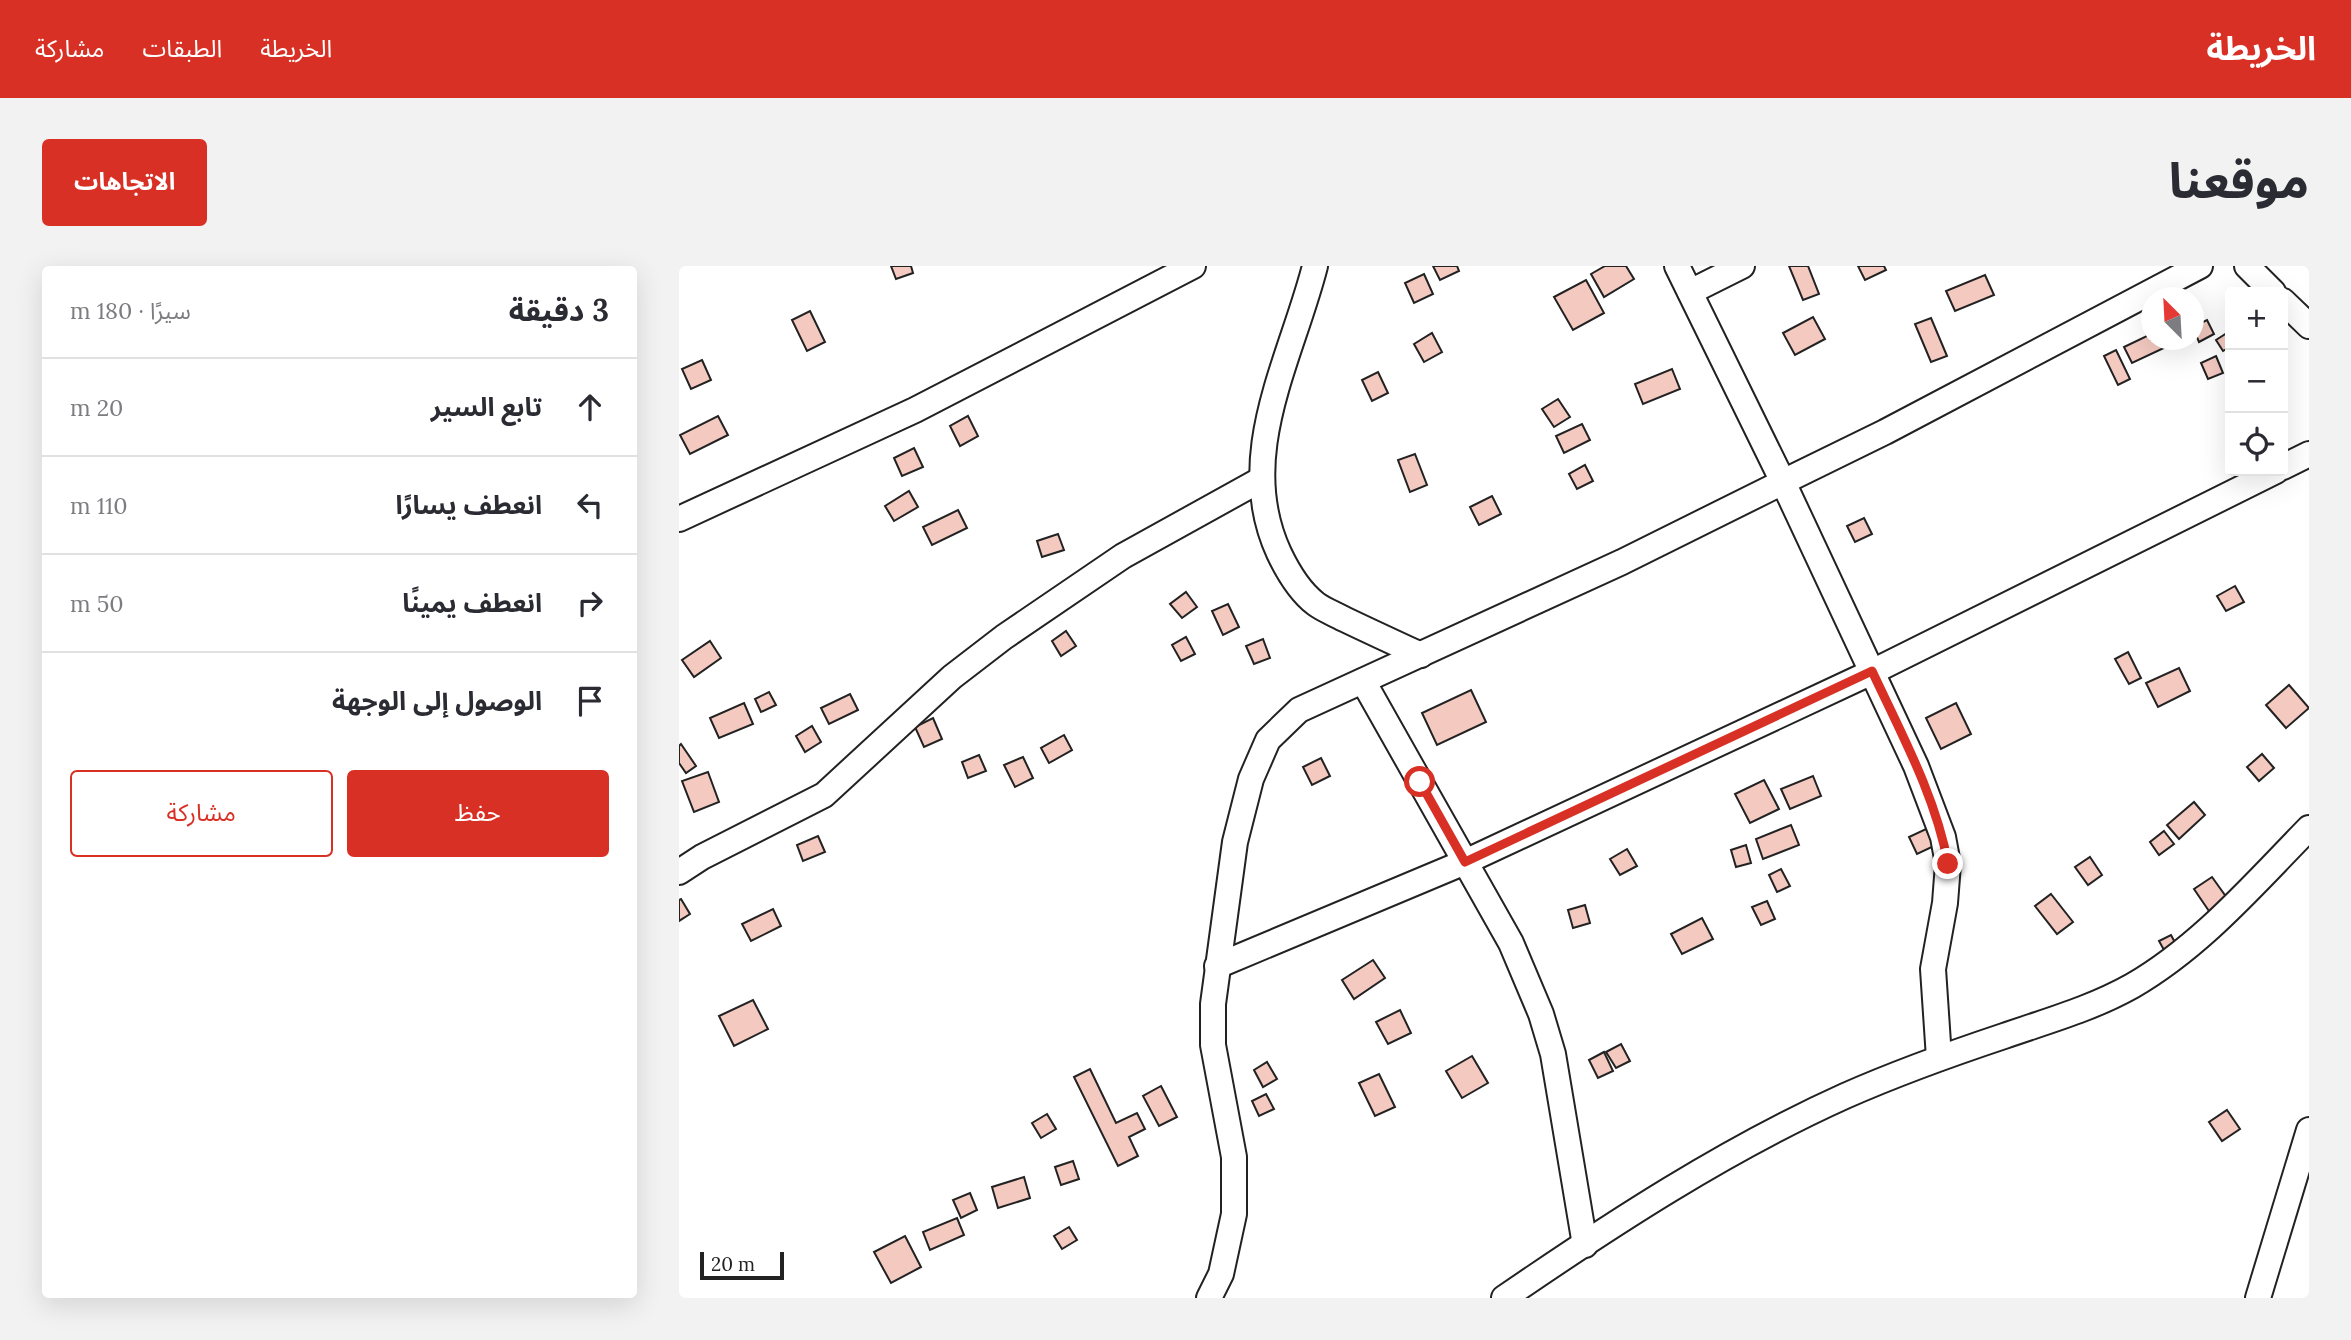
<!DOCTYPE html>
<html lang="ar">
<meta charset="utf-8">
<style>
:root{--surface:#fff;--page:#f2f2f3;--text:#2b2b33;--muted:#7c7c81;--line:#e1e1e2;--accent:#d93025}
body{margin:0;font-family:Lora,"Noto Sans Arabic",serif;background:var(--page);color:var(--text);direction:rtl}
.controls{position:absolute;right:21px;top:21px;display:grid;overflow:hidden;border-radius:7px;box-shadow:0 7px 28px #0002}
.controls button{width:63px;height:63px;display:grid;place-items:center;padding:0;border:0;border-bottom:2px solid var(--line);background:var(--surface);color:var(--text);font:35px sans-serif}
.compass{position:absolute;left:1462px;top:21px;width:63px;height:63px;border-radius:50%;background:var(--surface);box-shadow:0 7px 28px #0002;rotate:336deg}
.scale{position:absolute;left:21px;bottom:18px;width:84px;box-sizing:border-box;padding-left:7px;border:4px solid #222;border-top:0;font-size:19px;line-height:24px;white-space:nowrap;color:#222;-webkit-text-stroke:5px #fff;paint-order:stroke}
.stop{position:absolute;width:21px;height:21px;margin:-16px;border:5px solid #d93025;border-radius:50%;background:#fff}
.stop.end{background:#d93025;border-color:#fff;box-shadow:0 2px 7px #0008}
.list{margin:0;padding:0;list-style:none}
h2{display:flex;justify-content:space-between;align-items:center;height:91px;margin:0;padding:0 28px;font-size:30px}
h2 small{font-size:23px;font-weight:400;color:var(--muted)}
.list li{display:grid;grid-template-columns:46px 1fr auto;gap:21px;align-items:center;box-sizing:border-box;height:98px;padding:0 28px;border-top:2px solid var(--line)}
.list b{display:block;font-size:26px;white-space:nowrap}
.list em{font-size:23px;font-style:normal;color:var(--muted)}
.actions{display:flex;gap:14px;padding:21px 28px}
.actions a{flex:1;padding:16px 0;border:2px solid var(--accent);border-radius:7px;text-align:center;font-size:24px;color:var(--accent)}
.actions .main{background:var(--accent);color:#fff}
.icon{flex:none;width:38px;height:38px;fill:none;stroke:currentColor;stroke-width:2;stroke-linecap:round;stroke-linejoin:round}
.map{position:relative;flex:none;width:1630px;height:1032px;overflow:hidden;direction:ltr;border-radius:7px}
header{display:flex;align-items:center;gap:42px;box-sizing:border-box;height:98px;padding:0 35px;background:var(--accent);color:#fff}
header strong{font-size:33px}
nav{display:flex;gap:38px;margin-inline-start:auto;font-size:24px}
.intro{display:flex;align-items:center;justify-content:space-between;box-sizing:border-box;height:168px;padding:0 42px}
h1{margin:0;font-size:49px}
.button{padding:18px 32px;border-radius:7px;background:var(--accent);color:#fff;font-size:24px;font-weight:700}
main{display:flex;gap:42px;padding:0 42px}
aside{flex:1;background:var(--surface);border-radius:7px;box-shadow:0 7px 28px #0002}
.map>svg:first-child{display:block}
.building{fill:#f3c9c0;stroke:#222;stroke-width:2}
.lines{fill:none;stroke-linecap:round;stroke-linejoin:round}
.minor-casing{stroke:#222;stroke-width:28}
.minor{stroke:#fff;stroke-width:24}
.route{stroke:#d93025;stroke-width:9}
</style>
<header>
<strong>الخريطة</strong>
<nav><a>الخريطة</a><a>الطبقات</a><a>مشاركة</a></nav>
</header>
<div class="intro"><h1>موقعنا</h1><a class="button">الاتجاهات</a></div>
<main>
<div class="map">
<svg width="1630" height="1032" viewBox="0 0 1630 1032">
<rect width="100%" height="100%" fill="#fff"/>
<g class="building">
<polygon points="212,0 232,0 234,7 217,13"/>
<polygon points="754,0 778,0 780,5 761,14"/>
<polygon points="926,0 947,0 955,13 925,31 912,8"/>
<polygon points="1110,0 1129,0 1140,28 1124,34"/>
<polygon points="1179,0 1205,0 1207,4 1186,14"/>
<polygon points="745,8 754,28 735,37 726,17"/>
<polygon points="1306,9 1315,29 1276,45 1267,25"/>
<polygon points="907,14 925,47 894,64 875,31"/>
<polygon points="131,45 146,76 128,85 113,54"/>
<polygon points="1134,51 1146,73 1116,89 1104,67"/>
<polygon points="1252,52 1268,90 1252,96 1236,58"/>
<polygon points="1528,54 1535,68 1520,76 1514,61"/>
<polygon points="1551,65 1551,81 1544,85 1537,74"/>
<polygon points="753,67 763,86 745,96 735,78"/>
<polygon points="1472,68 1472,74 1484,74 1487,81 1453,97 1445,81"/>
<polygon points="1437,84 1451,113 1439,119 1425,90"/>
<polygon points="1537,90 1544,107 1529,113 1522,97"/>
<polygon points="23,94 32,114 12,123 3,103"/>
<polygon points="993,103 1001,123 964,138 956,118"/>
<polygon points="699,106 709,127 693,135 683,114"/>
<polygon points="879,133 891,151 875,161 863,143"/>
<polygon points="39,150 49,169 11,188 1,169"/>
<polygon points="289,150 299,170 281,180 271,160"/>
<polygon points="903,158 911,174 885,187 877,170"/>
<polygon points="235,182 244,201 223,210 215,192"/>
<polygon points="736,188 748,219 731,226 719,194"/>
<polygon points="906,199 914,215 898,223 890,208"/>
<polygon points="230,225 239,241 215,255 206,240"/>
<polygon points="813,230 822,248 800,259 791,241"/>
<polygon points="279,244 288,262 253,279 244,261"/>
<polygon points="1185,252 1193,268 1176,276 1168,260"/>
<polygon points="379,268 385,284 363,291 358,275"/>
<polygon points="1556,320 1565,336 1547,345 1538,330"/>
<polygon points="507,326 518,341 503,352 491,338"/>
<polygon points="549,338 560,361 544,369 533,345"/>
<polygon points="387,365 397,380 382,390 373,375"/>
<polygon points="507,371 516,388 502,395 493,379"/>
<polygon points="584,373 591,392 575,398 567,380"/>
<polygon points="31,375 42,392 15,411 3,394"/>
<polygon points="1449,386 1462,412 1450,418 1436,393"/>
<polygon points="1500,402 1511,425 1479,441 1467,417"/>
<polygon points="1610,419 1630,442 1607,462 1587,439"/>
<polygon points="792,424 807,456 758,479 743,447"/>
<polygon points="90,426 97,439 82,446 76,433"/>
<polygon points="171,428 179,444 150,458 142,442"/>
<polygon points="65,437 74,458 40,472 31,452"/>
<polygon points="1277,437 1292,468 1262,483 1247,452"/>
<polygon points="254,452 263,473 245,481 236,461"/>
<polygon points="133,460 142,476 126,486 117,470"/>
<polygon points="385,469 393,484 370,497 362,482"/>
<polygon points="2,478 17,500 7,507 0,497 0,480"/>
<polygon points="1583,488 1595,502 1580,515 1568,501"/>
<polygon points="300,489 307,505 289,512 283,496"/>
<polygon points="344,491 354,512 336,521 325,499"/>
<polygon points="642,492 651,510 633,519 624,501"/>
<polygon points="29,506 40,536 15,546 3,515"/>
<polygon points="1134,510 1142,530 1111,543 1102,523"/>
<polygon points="1085,514 1100,543 1071,557 1056,528"/>
<polygon points="1515,536 1526,549 1500,573 1488,559"/>
<polygon points="1112,559 1120,579 1084,593 1077,573"/>
<polygon points="1247,563 1255,580 1238,588 1230,571"/>
<polygon points="1485,565 1495,578 1480,589 1471,576"/>
<polygon points="139,570 146,586 124,595 118,579"/>
<polygon points="1067,579 1072,597 1057,601 1052,584"/>
<polygon points="948,583 958,600 941,609 931,593"/>
<polygon points="1411,591 1423,609 1409,619 1396,601"/>
<polygon points="1102,603 1111,620 1098,626 1090,609"/>
<polygon points="1533,611 1553,639 1534,651 1515,623"/>
<polygon points="1372,628 1394,656 1378,668 1356,640"/>
<polygon points="2,633 11,648 0,655 0,634"/>
<polygon points="1088,635 1096,653 1082,659 1073,641"/>
<polygon points="906,639 911,657 894,662 889,644"/>
<polygon points="94,643 102,660 72,675 63,658"/>
<polygon points="1023,652 1034,673 1003,688 992,668"/>
<polygon points="1492,669 1501,686 1490,693 1480,675"/>
<polygon points="694,694 706,712 675,733 663,714"/>
<polygon points="74,734 89,763 55,780 40,750"/>
<polygon points="721,744 732,767 709,778 697,756"/>
<polygon points="942,778 951,795 937,802 927,786"/>
<polygon points="925,786 934,805 919,812 910,794"/>
<polygon points="793,790 809,817 783,832 767,805"/>
<polygon points="588,796 598,813 584,821 575,804"/>
<polygon points="411,803 437,857 458,847 466,863 450,871 459,890 439,900 395,811"/>
<polygon points="700,808 716,841 696,850 680,817"/>
<polygon points="482,820 498,851 480,860 464,830"/>
<polygon points="587,828 595,843 580,850 573,835"/>
<polygon points="1548,844 1561,863 1543,875 1530,856"/>
<polygon points="368,848 377,863 362,872 353,857"/>
<polygon points="394,895 400,913 382,919 376,901"/>
<polygon points="345,911 351,932 319,942 313,921"/>
<polygon points="291,927 298,944 282,952 274,934"/>
<polygon points="278,952 285,969 251,984 244,966"/>
<polygon points="390,961 398,974 383,983 375,970"/>
<polygon points="226,970 242,1001 212,1017 195,986"/>
</g>
<g class="lines">
<g class="minor-casing">
<g id="minor">
<path d="M636,0C612,94 555,190 600,287C609,306 620,325 637,338C645,344 656,348 665,353C690,365 716,377 742,389"/>
<polyline points="998,0 1104,216 1237,500 1264,571 1269,598 1266,637 1254,703 1260,792"/>
<polyline points="1568,0 1594,26"/>
<polyline points="1011,26 1063,0"/>
<polyline points="1604,35 1630,60"/>
<polyline points="1604,201 1630,188"/>
<polyline points="0,253 236,144 514,0"/>
<polyline points="684,415 832,677 862,748 874,788 906,979"/>
<polyline points="0,606 23,591 145,529 273,411 325,371 444,290 583,213"/>
<polyline points="538,700 786,596 1193,406 1597,205"/>
<polyline points="530,1032 542,1008 555,948 555,891 534,779 534,738 556,576 572,513 589,474 620,444 943,296 1104,216 1206,166 1521,0"/>
<path d="M825,1032C933,958 1046,884 1166,830C1218,807 1271,788 1325,770C1368,755 1412,743 1453,720C1522,680 1575,618 1630,562"/>
<polyline points="1579,1032 1630,864"/>
</g>
</g>
<use href="#minor" class="minor"/>
</g>
<g class="lines">
<path class="route" d="M741,516L786,596L1193,405C1222,467 1257,531 1269,598"/>
</g>
</svg>
<div class="controls">
<button>+</button>
<button>−</button>
<button><svg class="icon" aria-label="locate" viewBox="0 0 24 24"><circle cx="12" cy="12" r="6"/><path d="M12 2v4M12 18v4M2 12h4M18 12h4"/></svg></button>
</div>
<svg class="compass" viewBox="-18 -18 36 36"><path d="M0-13l5 13h-10z" fill="#e53935"/><path d="M0 13l5-13h-10z" fill="#7c7c81"/></svg>
<div class="scale">20 m</div>
<div class="stop" style="left:741px;top:516px"></div>
<div class="stop end" style="left:1269px;top:598px"></div>
</div>
<aside>
<h2>3 دقيقة<small>سيرًا · 180 m</small></h2>
<ul class="list">
<li><svg class="icon" aria-label="ahead" viewBox="0 0 24 24"><path d="M12 20V5M6 11l6-6 6 6"/></svg><div><b>تابع السير</b></div><em>20 m</em></li>
<li><svg class="icon" aria-label="left" viewBox="0 0 24 24"><path d="M17 20v-9H6M10 6l-5 5 5 5"/></svg><div><b>انعطف يسارًا</b></div><em>110 m</em></li>
<li><svg class="icon" aria-label="right" viewBox="0 0 24 24"><path d="M7 20v-9h11M14 6l5 5-5 5"/></svg><div><b>انعطف يمينًا</b></div><em>50 m</em></li>
<li><svg class="icon" aria-label="arrive" viewBox="0 0 24 24"><path d="M6 21V4h12l-3 4 3 4H6"/></svg><div><b>الوصول إلى الوجهة</b></div></li>
</ul>
<div class="actions"><a class="main">حفظ</a><a>مشاركة</a></div>
</aside>
</main>
